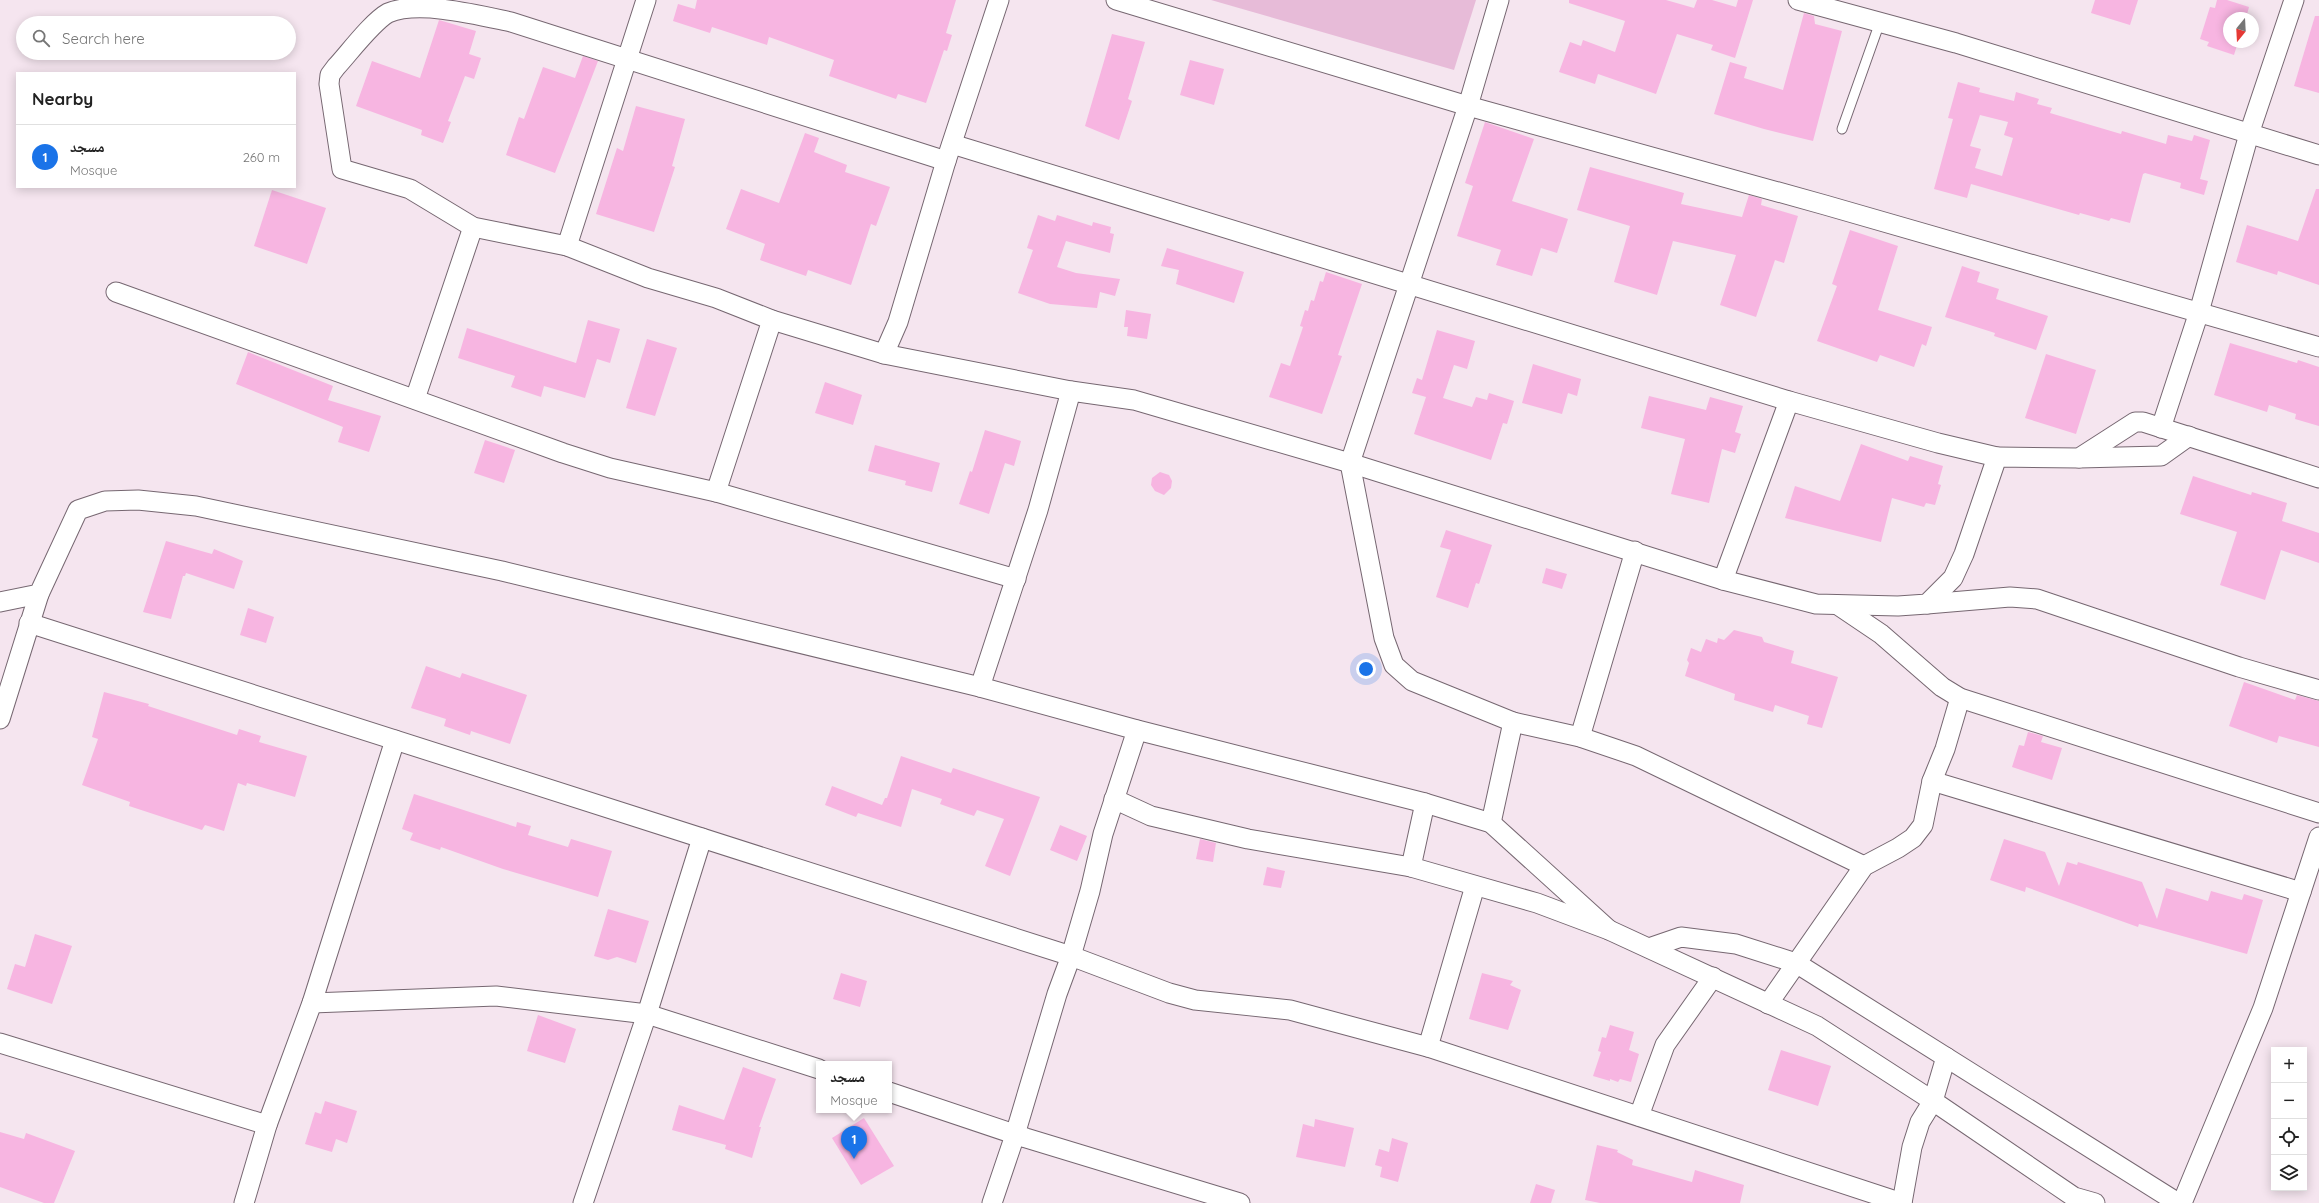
<!DOCTYPE html>
<meta charset="utf-8">
<style>
:root{--surface:#fff;--page:#f2f2f2;--text:#222;--muted:#767676;--line:#e0e0e0;--accent:#1a73e8}
body{margin:0;font-family:Quicksand,"Noto Naskh Arabic",sans-serif;background:var(--page);color:var(--text)}
.controls{position:absolute;right:12px;bottom:12px;display:grid;overflow:hidden;border-radius:0px;box-shadow:0 2px 10px #0003}
.controls button{width:36px;height:36px;display:grid;place-items:center;padding:0;border:0;border-bottom:1px solid var(--line);background:var(--surface);color:var(--text);font:20px sans-serif}
.compass{position:absolute;left:2223px;top:12px;width:36px;height:36px;border-radius:50%;background:var(--surface);box-shadow:0 2px 10px #0003;rotate:198deg}
.you{position:absolute;left:1366px;top:669px;width:14px;height:14px;margin:-10px;border:3px solid #fff;border-radius:50%;background:#1a73e8;box-shadow:0 0 0 6px #1a73e833}
.badge{display:grid;place-items:center;width:26px;height:26px;border-radius:50%;background:var(--accent);color:#fff;font-size:13px;font-weight:700}
.pin{position:absolute;translate:-50% -33px;filter:drop-shadow(0 1px 2px #0008)}
.pin::after{content:'';position:absolute;top:21px;width:14px;height:12px;background:inherit;clip-path:polygon(0 0,100% 0,50% 100%)}
.popup{position:absolute;left:816px;top:1061px;width:76px;height:52px;box-sizing:border-box;display:grid;place-content:center;border-radius:0px;background:var(--surface);filter:drop-shadow(0 1px 3px #0005);font-size:13px;white-space:nowrap;color:var(--muted)}
.popup b{font-size:15px;color:var(--text)}
.popup::after{content:'';position:absolute;left:50%;top:100%;margin-left:-8px;border:8px solid transparent;border-top-color:var(--surface)}
.list{margin:0;padding:0;list-style:none}
h2{display:flex;justify-content:space-between;align-items:center;height:52px;margin:0;padding:0 16px;font-size:17px}
h2 small{font-size:13px;font-weight:400;color:var(--muted)}
.list li{display:grid;grid-template-columns:26px 1fr auto;gap:12px;align-items:center;box-sizing:border-box;height:64px;padding:0 16px;border-top:1px solid var(--line)}
.list b{display:block;font-size:15px;white-space:nowrap}
.list p{margin:0;font-size:13px;white-space:nowrap;color:var(--muted)}
.list em{font-size:13px;font-style:normal;color:var(--muted)}
.icon{flex:none;width:22px;height:22px;fill:none;stroke:currentColor;stroke-width:2;stroke-linecap:round;stroke-linejoin:round}
.map{position:relative;flex:none;width:2319px;height:1203px;overflow:hidden}
.search{position:absolute;background:var(--surface);box-shadow:0 2px 10px #0003;left:16px;top:16px;width:280px;height:44px;display:flex;align-items:center;gap:10px;box-sizing:border-box;padding:0 14px;border-radius:22px;color:var(--muted);font-size:15px}
.panel{position:absolute;background:var(--surface);box-shadow:0 2px 10px #0003;left:16px;top:72px;width:280px;height:116px;border-radius:0px}
.map>svg:first-child{display:block}
.green{fill:#e7bbd8}
.building{fill:#f7b5e1;fill-rule:evenodd}
.lines{fill:none;stroke-linecap:round;stroke-linejoin:round}
.service-casing{stroke:#766771;stroke-width:11}
.minor-casing{stroke:#766771;stroke-width:21}
.service{stroke:#fff;stroke-width:9}
.minor{stroke:#fff;stroke-width:19}
</style>
<div class="map">
<svg width="2319" height="1203" viewBox="0 0 2319 1203">
<rect width="100%" height="100%" fill="#f5e5ef"/>
<polygon class="green" points="1211,0 1476,0 1454,70"/>
<g class="building">
<polygon points="697,0 956,0 946,33 952,35 947,51 944,50 926,103 898,94 896,99 829,76 834,60 769,37 767,45 712,27 710,33 673,21 678,4 695,9"/>
<polygon points="1569,0 1666,0 1694,8 1697,0 1712,0 1736,7 1738,0 1753,0 1735,58 1711,50 1713,45 1677,34 1656,94 1598,74 1595,84 1559,72 1570,42 1581,46 1583,40 1615,52 1625,21 1569,3"/>
<polygon points="2095,0 2138,0 2130,25 2091,13"/>
<polygon points="2217,0 2227,0 2249,7 2246,18 2229,18 2229,42 2238,42 2234,55 2207,46 2209,42 2200,39 2210,7 2215,8"/>
<polygon points="1804,13 1814,16 1815,24 1842,31 1813,141 1764,129 1714,114 1730,62 1747,67 1744,78 1783,90"/>
<polygon points="2315,16 2319,16 2319,93 2294,86"/>
<polygon points="439,20 476,31 469,54 481,58 474,79 465,76 448,121 451,122 443,143 421,135 422,130 356,106 372,61 420,78"/>
<polygon points="1112,34 1145,42 1128,99 1132,101 1119,140 1085,126"/>
<polygon points="583,56 598,61 555,173 506,155 519,117 524,119 543,67 575,78"/>
<polygon points="1190,60 1224,69 1214,105 1180,95"/>
<path d="M1958,82L1980,88L1979,92L2014,101L2016,92L2039,99L2037,104L2052,108L2050,113L2121,134L2122,131L2166,144L2168,135L2192,141L2194,135L2210,140L2200,179L2208,181L2204,195L2180,188L2181,183L2145,173L2143,174L2130,223L2111,218L2109,221L2080,213L2079,215L1971,184L1967,198L1934,189L1953,119L1948,118ZM1980,115L2008,122L2004,135L2013,138L2002,176L1975,168L1981,149L1970,146Z"/>
<polygon points="636,106 685,119 672,166 675,167 654,232 596,214 617,148 623,151"/>
<polygon points="1485,122 1534,139 1512,201 1568,219 1557,253 1541,248 1532,276 1496,265 1501,250 1457,236 1473,186 1465,183"/>
<polygon points="805,133 819,138 814,152 847,165 845,172 890,187 876,226 871,224 851,285 808,270 806,276 760,260 765,244 726,229 741,189 779,203"/>
<polygon points="1590,167 1684,193 1681,204 1742,217 1749,195 1762,199 1761,205 1798,216 1784,263 1775,260 1756,317 1720,305 1736,255 1673,241 1657,295 1614,282 1630,226 1577,210"/>
<polygon points="2316,189 2319,189 2319,285 2278,271 2277,275 2236,262 2247,225 2298,241"/>
<polygon points="272,190 326,208 307,264 254,246"/>
<polygon points="1038,215 1055,221 1057,215 1092,226 1093,222 1111,227 1110,233 1114,234 1110,253 1066,241 1057,267 1076,273 1120,279 1115,296 1100,292 1097,308 1050,304 1018,293 1033,250 1027,248"/>
<polygon points="1850,230 1898,246 1878,310 1932,327 1926,346 1922,344 1914,367 1880,355 1877,362 1817,341 1837,286 1832,284"/>
<polygon points="1167,248 1244,272 1234,303 1176,284 1179,270 1161,266"/>
<polygon points="1962,266 1980,272 1977,282 1999,289 1996,299 2048,316 2036,350 1994,336 1995,333 1945,317"/>
<polygon points="1326,272 1362,284 1338,355 1342,356 1322,414 1269,397 1281,363 1290,366 1303,327 1300,326 1305,310 1308,311 1311,300 1314,301 1320,281 1323,282"/>
<polygon points="1126,310 1151,314 1147,339 1127,336 1128,327 1124,327"/>
<polygon points="588,320 620,329 610,363 597,359 585,398 544,386 541,397 511,387 515,376 458,358 467,328 576,363"/>
<polygon points="1437,330 1475,341 1467,369 1454,365 1443,398 1472,407 1476,397 1487,400 1489,393 1514,401 1507,424 1503,423 1491,460 1414,434 1426,397 1412,393 1417,378 1422,380"/>
<polygon points="647,339 677,348 655,416 626,408"/>
<polygon points="2230,343 2297,363 2298,360 2319,367 2319,426 2295,419 2296,414 2269,405 2267,412 2214,395"/>
<polygon points="248,352 333,386 328,400 381,416 369,452 338,442 343,427 236,384"/>
<polygon points="2046,354 2096,370 2076,434 2025,418"/>
<polygon points="1533,364 1581,379 1577,396 1568,393 1562,414 1522,403"/>
<polygon points="825,382 862,395 853,425 815,413"/>
<polygon points="1649,396 1706,410 1710,397 1743,406 1735,432 1741,434 1735,453 1722,449 1709,503 1671,494 1685,439 1641,428"/>
<polygon points="985,430 1021,441 1014,466 1005,463 989,514 959,504 970,471 972,472"/>
<polygon points="485,440 515,450 504,483 474,473"/>
<polygon points="1861,444 1908,461 1910,456 1943,466 1938,484 1941,485 1935,505 1926,503 1924,507 1892,498 1881,542 1785,518 1795,486 1840,501"/>
<polygon points="875,445 940,463 932,492 905,485 906,481 868,471"/>
<polygon points="1160,472 1169,475 1172,481 1171,488 1164,495 1155,491 1151,485 1152,478"/>
<polygon points="2193,476 2251,495 2252,492 2287,503 2282,521 2319,533 2319,563 2281,550 2265,600 2220,585 2237,532 2180,514"/>
<polygon points="1446,530 1492,545 1479,584 1476,583 1468,608 1436,597 1451,550 1440,547"/>
<polygon points="166,541 212,554 214,549 243,561 234,589 186,573 185,576 183,576 171,619 143,612"/>
<polygon points="1546,568 1567,574 1562,589 1542,583"/>
<polygon points="248,608 274,617 266,643 240,635"/>
<polygon points="1734,630 1762,637 1764,642 1794,651 1791,663 1838,677 1822,728 1807,724 1809,716 1775,705 1773,712 1734,700 1735,694 1685,676 1689,663 1687,660 1691,648 1701,652 1706,639 1717,643 1718,638 1724,640"/>
<polygon points="426,666 460,678 462,673 527,695 510,744 471,731 470,735 444,726 446,719 411,708"/>
<polygon points="2244,682 2295,700 2297,695 2319,701 2319,747 2279,736 2277,743 2229,726"/>
<polygon points="104,692 149,704 148,706 237,735 239,729 261,736 259,742 307,756 295,797 247,783 246,786 238,783 224,831 205,825 202,830 129,806 130,802 82,785 98,739 92,737"/>
<polygon points="2028,732 2043,736 2041,742 2062,748 2052,780 2012,767 2019,745 2024,746"/>
<polygon points="901,756 951,773 953,768 1040,797 1010,876 985,866 1004,819 977,810 974,816 940,804 942,799 912,789 901,827 858,813 856,817 825,805 832,786 882,805 885,798 887,798"/>
<polygon points="414,794 516,827 517,822 531,826 528,835 568,847 571,839 612,851 598,897 503,869 441,847 440,850 410,840 413,833 402,829"/>
<polygon points="1060,825 1087,836 1077,861 1050,850"/>
<polygon points="1200,839 1216,843 1213,862 1196,859"/>
<polygon points="2004,839 2045,852 2059,886 2067,862 2077,865 2078,862 2142,882 2157,919 2166,888 2208,901 2211,891 2242,900 2244,894 2263,900 2247,954 2139,924 2138,927 2026,887 2025,892 1990,880"/>
<polygon points="1267,867 1285,871 1281,888 1263,885"/>
<polygon points="608,909 649,921 636,963 617,957 608,960 594,956"/>
<polygon points="35,934 72,946 52,1004 7,989 15,964 25,967"/>
<polygon points="841,973 867,981 860,1007 833,999"/>
<polygon points="1482,973 1513,981 1510,985 1521,990 1508,1030 1469,1019"/>
<polygon points="538,1015 576,1029 565,1063 527,1051"/>
<polygon points="1610,1025 1634,1032 1629,1050 1639,1054 1631,1082 1620,1079 1618,1082 1610,1079 1610,1081 1593,1076 1601,1052 1598,1051 1602,1037 1606,1038"/>
<polygon points="1781,1050 1831,1066 1818,1106 1768,1090"/>
<polygon points="743,1067 776,1079 759,1127 761,1127 752,1158 725,1149 726,1145 672,1130 679,1105 724,1120"/>
<polygon points="325,1101 357,1111 347,1143 336,1139 332,1152 305,1144 315,1112 321,1114"/>
<polygon points="864,1118 894,1166 861,1185 832,1138"/>
<polygon points="1315,1119 1354,1128 1345,1167 1296,1157 1303,1124 1314,1127"/>
<polygon points="0,1132 24,1139 26,1133 75,1151 54,1203 44,1203 0,1187"/>
<polygon points="1392,1138 1408,1143 1398,1182 1380,1177 1382,1167 1375,1165 1379,1149 1389,1152"/>
<polygon points="1597,1145 1618,1150 1617,1152 1633,1160 1632,1165 1692,1182 1695,1170 1744,1185 1740,1203 1600,1203 1585,1200"/>
<polygon points="1536,1184 1555,1190 1551,1203 1530,1203"/>
</g>
<g class="lines">
<g class="service-casing">
<polyline id="service" points="1842,129 1880,22"/>
</g>
<g class="minor-casing">
<g id="minor">
<polyline points="1116,0 1468,106 1825,205 2319,347"/>
<polyline points="1798,0 1956,43 2319,155"/>
<polyline points="952,144 1789,401 1938,443 1997,457"/>
<path d="M946,161L511,22C478,15 419,0 388,13C372,22 349,53 336,67L330,75L329,84L342,169L410,189L473,227L567,246L648,278L716,298L772,320L884,354L1071,391"/>
<polyline points="567,246 646,0"/>
<polyline points="116,292 563,453 610,468 716,492"/>
<polyline points="772,320 716,492 1016,579"/>
<polyline points="884,354 898,322 946,161 999,0"/>
<polyline points="415,399 473,227"/>
<polyline points="2161,428 2199,312 2249,134 2294,0"/>
<polyline points="2079,458 2161,456 2189,436"/>
<polyline points="1723,580 1789,401"/>
<polyline points="0,602 39,594 78,510 105,501 138,500 196,506 502,571 980,687 1137,730 1425,803 1491,823 1609,930"/>
<polyline points="1927,604 2010,597 2037,599 2239,667 2319,690"/>
<polyline points="1838,605 1881,634 1942,687 1960,698 2319,813"/>
<polyline points="29,623 1071,956 1169,993 1195,1000 1290,1010 1428,1047"/>
<polyline points="980,687 1038,510 1071,391 1134,400 1350,463 1723,580 1816,604 1898,606 1927,604 1953,578 1964,554 1997,457 2079,458 2135,422 2143,422 2319,478"/>
<polyline points="0,719 39,594"/>
<polyline points="1513,722 1580,737 1636,756 1864,866"/>
<polyline points="1580,737 1635,551"/>
<polyline points="1932,781 2301,892"/>
<polyline points="1114,799 1151,816 1248,839 1411,867 1537,903 1609,930 1817,1026 1933,1101 2074,1197 2095,1203"/>
<polyline points="1491,823 1513,722 1412,681 1394,665 1384,638 1350,463 1468,106 1499,0"/>
<polyline points="1411,867 1425,803"/>
<polyline points="1475,886 1428,1047 1902,1203"/>
<polyline points="1649,948 1681,937 1736,944 1796,963 2178,1203"/>
<polyline points="312,1003 496,996 647,1014 819,1069"/>
<polyline points="1768,1004 1864,866 1898,848 1913,838 1923,825 1932,781 1945,749 1960,698"/>
<polyline points="0,1043 267,1125"/>
<polyline points="889,1092 1026,1138 1240,1203"/>
<polyline points="1639,1116 1665,1045 1713,977"/>
<polyline points="244,1203 267,1125 312,1003 395,740"/>
<polyline points="583,1203 647,1014 702,838"/>
<polyline points="992,1203 1014,1138 1057,994 1071,956 1090,891 1103,834 1137,730"/>
<polyline points="1902,1203 1912,1147 1920,1122 1933,1101 1946,1057"/>
<polyline points="2182,1203 2263,1008 2319,837"/>
</g>
</g>
<use href="#service" class="service"/>
<use href="#minor" class="minor"/>
</g>
</svg>
<div class="controls">
<button>+</button>
<button>−</button>
<button><svg class="icon" aria-label="locate" viewBox="0 0 24 24"><circle cx="12" cy="12" r="6"/><path d="M12 2v4M12 18v4M2 12h4M18 12h4"/></svg></button>
<button><svg class="icon" aria-label="layers" viewBox="0 0 24 24"><path d="M12 4l9 5-9 5-9-5zM3 14l9 5 9-5"/></svg></button>
</div>
<svg class="compass" viewBox="-18 -18 36 36"><path d="M0-13l5 13h-10z" fill="#e53935"/><path d="M0 13l5-13h-10z" fill="#767676"/></svg>
<div class="you"></div>
<div class="pin badge" style="left:854px;top:1159px">1</div>
<div class="popup"><b>مسجد</b>Mosque</div>
<div class="search"><svg class="icon" aria-label="search" viewBox="0 0 24 24"><circle cx="10" cy="10" r="6"/><path d="M15 15l6 6"/></svg>Search here</div>
<section class="panel">
<h2>Nearby<small></small></h2>
<ul class="list">
<li><span class="badge">1</span><div><b>مسجد</b><p>Mosque</p></div><em>260 m</em></li>
</ul>
</section>
</div>
